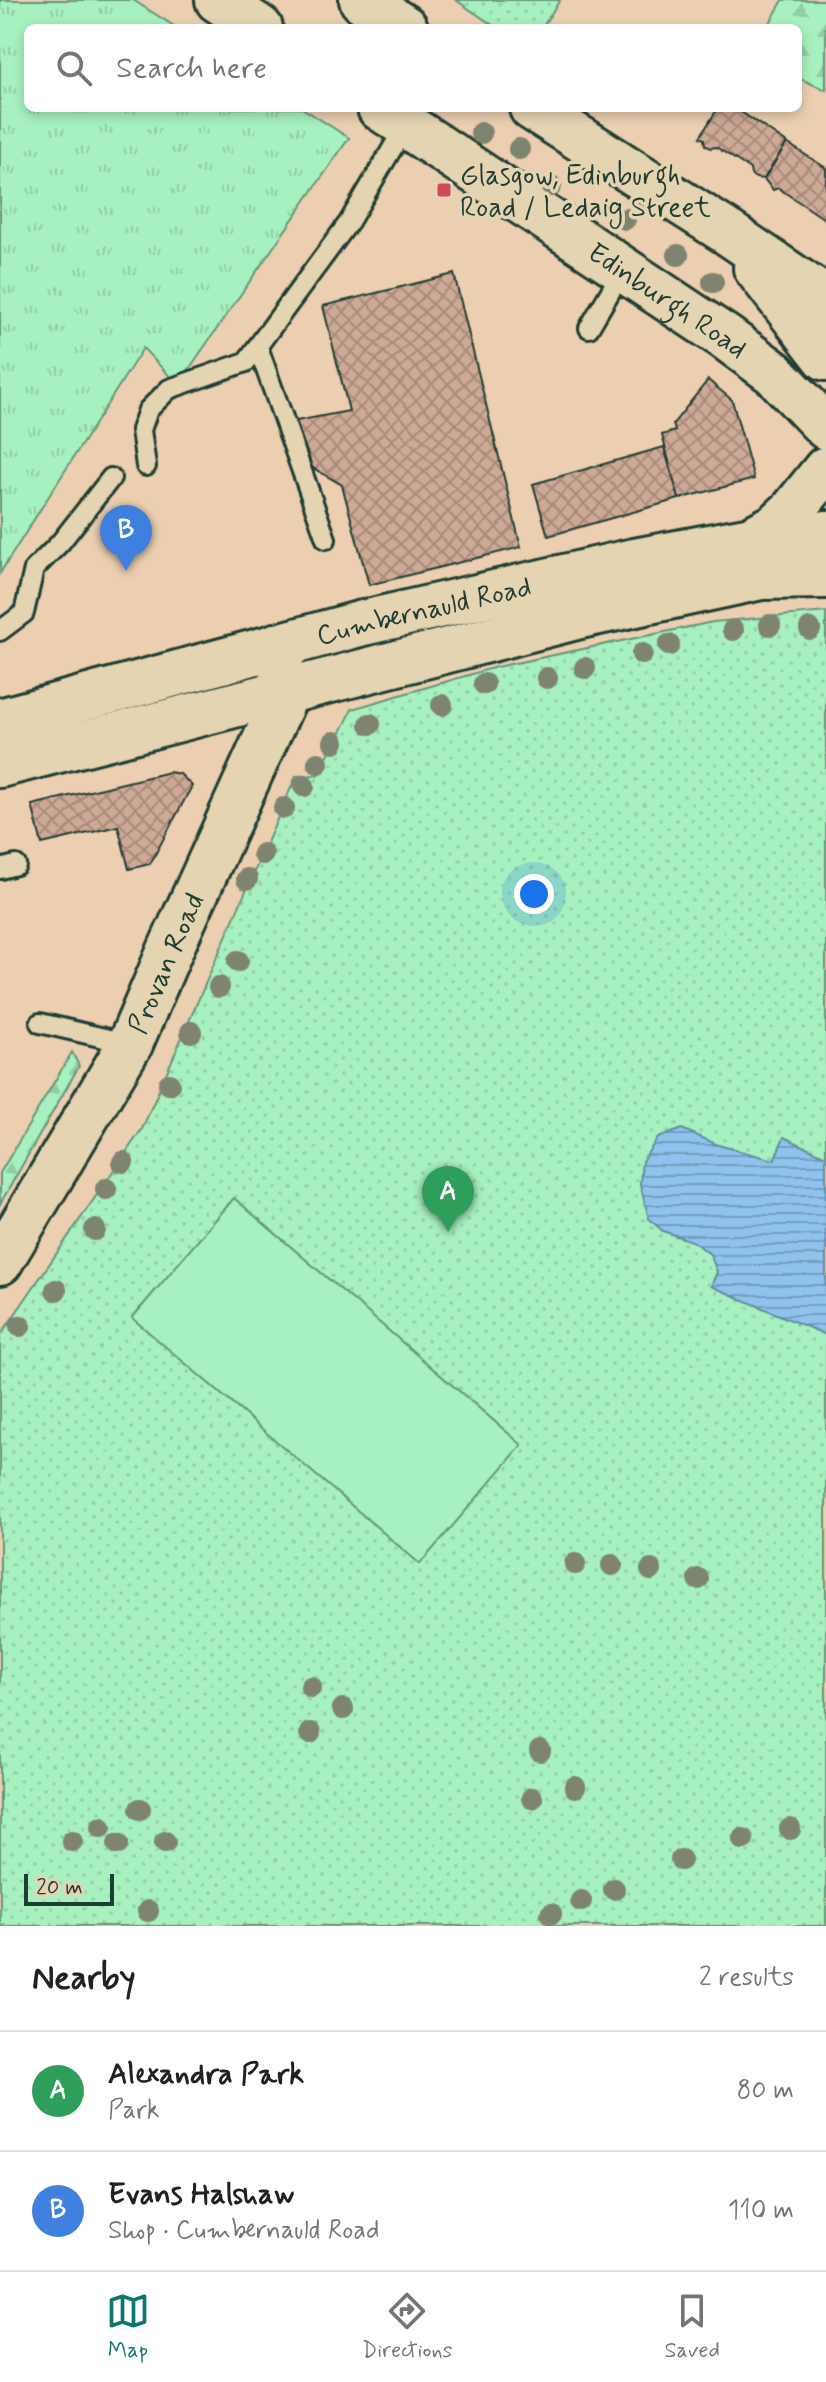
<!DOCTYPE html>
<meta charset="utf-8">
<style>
:root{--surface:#fff;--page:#f2f2f2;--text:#202124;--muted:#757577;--line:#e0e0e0;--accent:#0f766e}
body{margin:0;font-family:Mynerve,sans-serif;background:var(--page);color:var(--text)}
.scale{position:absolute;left:24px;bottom:20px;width:90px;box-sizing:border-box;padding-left:8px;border:4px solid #1f3d34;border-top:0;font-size:22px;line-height:28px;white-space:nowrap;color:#1f3d34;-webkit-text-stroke:6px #e5d4b1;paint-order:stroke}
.you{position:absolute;left:534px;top:894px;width:28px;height:28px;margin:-20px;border:6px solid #fff;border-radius:50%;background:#1a73e8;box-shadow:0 0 0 12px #1a73e833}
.badge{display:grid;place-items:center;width:52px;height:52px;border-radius:50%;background:var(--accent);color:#fff;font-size:26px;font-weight:700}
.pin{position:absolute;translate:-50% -66px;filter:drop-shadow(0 2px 4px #0008)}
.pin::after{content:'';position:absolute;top:42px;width:28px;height:24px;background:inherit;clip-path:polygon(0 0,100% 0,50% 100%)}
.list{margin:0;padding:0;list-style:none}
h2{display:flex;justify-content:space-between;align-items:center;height:104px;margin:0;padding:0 32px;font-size:34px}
h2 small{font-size:26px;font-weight:400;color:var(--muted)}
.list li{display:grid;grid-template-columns:52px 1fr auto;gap:24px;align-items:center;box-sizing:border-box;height:120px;padding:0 32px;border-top:2px solid var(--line)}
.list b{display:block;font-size:30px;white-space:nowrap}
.list p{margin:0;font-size:26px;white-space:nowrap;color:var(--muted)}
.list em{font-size:26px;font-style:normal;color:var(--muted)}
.icon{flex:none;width:44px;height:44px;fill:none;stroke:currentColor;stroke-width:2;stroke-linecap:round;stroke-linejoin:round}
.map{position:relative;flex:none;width:826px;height:1926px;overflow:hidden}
.search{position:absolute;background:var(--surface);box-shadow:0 4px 12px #0003;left:24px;right:24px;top:24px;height:88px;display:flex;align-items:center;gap:20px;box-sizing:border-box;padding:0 28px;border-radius:12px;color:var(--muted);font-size:30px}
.sheet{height:344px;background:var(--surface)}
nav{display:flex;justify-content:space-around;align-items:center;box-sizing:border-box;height:112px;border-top:2px solid var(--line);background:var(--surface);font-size:22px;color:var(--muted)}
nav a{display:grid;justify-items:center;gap:4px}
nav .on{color:var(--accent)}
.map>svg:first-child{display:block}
.grass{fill:url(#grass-tufts);stroke:#63967a;stroke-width:2}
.forest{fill:url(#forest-firs);stroke:#63967a;stroke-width:2}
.park{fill:url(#park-dots);stroke:#63967a;stroke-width:2}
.garden{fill:#a7f0bf;stroke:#63967a;stroke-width:2}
.water{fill:url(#water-rules);stroke:#628da2;stroke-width:2}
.building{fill:url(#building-cross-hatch);stroke:#1f3d34;stroke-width:2}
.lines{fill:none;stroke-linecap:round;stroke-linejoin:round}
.lane-casing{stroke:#1f3d34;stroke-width:24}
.secondary-casing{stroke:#1f3d34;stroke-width:50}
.primary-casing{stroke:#1f3d34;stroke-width:50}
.lane{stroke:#e5d4b1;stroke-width:18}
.secondary{stroke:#e5d4b1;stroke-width:44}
.primary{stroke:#e5d4b1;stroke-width:44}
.tree{fill:#7f8470}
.poi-dot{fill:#d1495b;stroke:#e5d4b1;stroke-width:3}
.labels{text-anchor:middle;stroke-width:7;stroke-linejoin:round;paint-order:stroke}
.poi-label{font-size:28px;fill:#1f3d34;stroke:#e5d4b1;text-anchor:start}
.street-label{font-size:28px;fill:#1f3d34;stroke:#e5d4b1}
</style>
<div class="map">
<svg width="826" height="1926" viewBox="0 0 826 1926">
<defs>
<pattern id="grass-tufts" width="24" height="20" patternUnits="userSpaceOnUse" patternTransform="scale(2)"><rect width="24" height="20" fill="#a7f0bf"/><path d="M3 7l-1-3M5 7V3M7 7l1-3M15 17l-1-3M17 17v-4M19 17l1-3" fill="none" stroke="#8fcfa5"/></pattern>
<pattern id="forest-firs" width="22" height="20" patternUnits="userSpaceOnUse" patternTransform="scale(2)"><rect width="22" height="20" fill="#a7f0bf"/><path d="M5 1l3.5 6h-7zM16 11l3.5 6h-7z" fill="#8fcfa5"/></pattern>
<pattern id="park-dots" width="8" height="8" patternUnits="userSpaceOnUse" patternTransform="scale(2)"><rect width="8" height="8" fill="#a7f0bf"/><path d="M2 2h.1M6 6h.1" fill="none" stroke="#8fcfa5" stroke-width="1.8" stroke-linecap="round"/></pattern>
<pattern id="water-rules" width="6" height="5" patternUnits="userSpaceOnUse" patternTransform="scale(2)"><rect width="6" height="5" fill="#8fc2ec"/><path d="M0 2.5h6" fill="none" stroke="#749fc0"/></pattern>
<pattern id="building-cross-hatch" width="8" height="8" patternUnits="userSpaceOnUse" patternTransform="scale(2)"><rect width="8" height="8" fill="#cea995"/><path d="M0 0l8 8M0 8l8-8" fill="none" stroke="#a78b7a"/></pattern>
</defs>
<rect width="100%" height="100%" fill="#ebcfb0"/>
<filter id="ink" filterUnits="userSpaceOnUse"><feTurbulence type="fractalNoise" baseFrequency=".0125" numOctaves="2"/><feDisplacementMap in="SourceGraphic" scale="16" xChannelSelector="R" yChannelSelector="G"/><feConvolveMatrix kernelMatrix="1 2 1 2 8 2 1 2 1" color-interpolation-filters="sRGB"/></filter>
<g filter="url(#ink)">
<polygon class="grass" points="0,0 133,0 177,28 28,28 28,108 302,108 349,138 178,385 143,348 0,573"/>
<g class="forest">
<polygon points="783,0 826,0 826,90 798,78 798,28 767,28"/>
<polygon points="72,1052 79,1066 0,1204 0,1173"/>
</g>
<g class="park">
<polygon points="456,0 560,0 542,28 497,28"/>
<path d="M826,612V1926H0V1336L142,1129L296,776L318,775C328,751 343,733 352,709L496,667L713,622Z"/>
</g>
<polygon class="garden" points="234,1198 522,1445 420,1564 132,1318"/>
<polygon class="water" points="682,1129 718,1145 774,1160 784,1137 826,1156 826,1335 711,1286 717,1272 710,1254 694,1242 663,1231 649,1219 640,1184 642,1161 658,1138"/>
<g class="building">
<polygon points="718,108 735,108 787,143 764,179 756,178 751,175 750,169 716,147 710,148 705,145 704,139 700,137"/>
<polygon points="787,143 826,168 826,220 778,188 773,190 764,179"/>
<polygon points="454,274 521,547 369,585 342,485 308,465 296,421 349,411 323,306"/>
<polygon points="708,380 732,400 754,479 679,499 662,435 675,431 673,424"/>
<polygon points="664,447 679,499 548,536 533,484"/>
<polygon points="169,772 180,774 192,786 150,864 129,869 118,826 42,844 32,805"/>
</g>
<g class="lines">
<g class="lane-casing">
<g id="lane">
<polyline points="589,328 623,270"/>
<polyline points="258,347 326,539"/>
<polyline points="146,466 141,430 148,410 169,389 246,362 349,222 406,125"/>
<polyline points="0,631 24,613 34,569 60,543 111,478"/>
<polyline points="0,869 16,865"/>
<polyline points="40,1023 130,1044"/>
</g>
</g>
<g class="secondary-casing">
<g id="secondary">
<path id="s1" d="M0,1262L130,1044L171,948L287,692L276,646"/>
</g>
</g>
<g class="primary-casing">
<g id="primary">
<polyline points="218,0 260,28"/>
<polyline points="362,0 405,28"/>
<path id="s2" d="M380,108L725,337L774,373L826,427"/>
<polyline points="532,108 727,232 826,299"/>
<polyline points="756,268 826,358"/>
<polyline points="763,576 804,556 826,533"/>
<path id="s3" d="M0,721L363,623L634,561L751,539L776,526L793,510L826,469"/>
<polyline points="0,765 580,616 761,577 826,576"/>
</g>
</g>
<use href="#lane" class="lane"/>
<use href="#secondary" class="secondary"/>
<use href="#primary" class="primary"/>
</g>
<g class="tree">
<circle cx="481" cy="133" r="11"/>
<circle cx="519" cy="149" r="11"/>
<circle cx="551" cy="186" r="11"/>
<circle cx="625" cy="219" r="11"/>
<circle cx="678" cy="255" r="11"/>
<circle cx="713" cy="282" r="11"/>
<circle cx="770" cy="625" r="11"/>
<circle cx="810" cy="629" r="11"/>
<circle cx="733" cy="630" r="11"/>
<circle cx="669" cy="645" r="11"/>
<circle cx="642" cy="654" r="11"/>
<circle cx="585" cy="668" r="11"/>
<circle cx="547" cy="678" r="11"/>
<circle cx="484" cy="684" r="11"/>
<circle cx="442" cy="705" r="11"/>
<circle cx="370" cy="724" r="11"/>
<circle cx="334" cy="742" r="11"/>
<circle cx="318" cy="763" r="11"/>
<circle cx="304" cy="786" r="11"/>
<circle cx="284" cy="808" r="11"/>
<circle cx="263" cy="854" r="11"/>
<circle cx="247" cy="879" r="11"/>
<circle cx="238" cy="961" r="11"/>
<circle cx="219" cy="987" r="11"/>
<circle cx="191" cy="1032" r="11"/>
<circle cx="169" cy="1084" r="11"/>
<circle cx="123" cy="1162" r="11"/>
<circle cx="106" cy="1189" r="11"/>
<circle cx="95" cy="1230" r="11"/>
<circle cx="56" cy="1290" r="11"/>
<circle cx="20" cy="1326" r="11"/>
<circle cx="575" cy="1564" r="11"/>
<circle cx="612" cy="1565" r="11"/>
<circle cx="651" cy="1570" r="11"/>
<circle cx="698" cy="1579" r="11"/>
<circle cx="311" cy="1687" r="11"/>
<circle cx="343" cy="1709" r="11"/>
<circle cx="310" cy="1733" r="11"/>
<circle cx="540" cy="1751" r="11"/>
<circle cx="575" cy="1787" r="11"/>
<circle cx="532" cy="1798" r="11"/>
<circle cx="140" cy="1809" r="11"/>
<circle cx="101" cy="1827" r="11"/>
<circle cx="790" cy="1829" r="11"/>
<circle cx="743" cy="1839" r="11"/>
<circle cx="72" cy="1841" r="11"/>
<circle cx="165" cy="1842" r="11"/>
<circle cx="118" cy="1844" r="11"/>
<circle cx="681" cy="1860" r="11"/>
<circle cx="614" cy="1889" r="11"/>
<circle cx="581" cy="1901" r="11"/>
<circle cx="148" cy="1911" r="11"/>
<circle cx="551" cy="1914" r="11"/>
</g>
</g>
<rect class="poi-dot" x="436" y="182" width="16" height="16" rx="4"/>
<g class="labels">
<g class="poi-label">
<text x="460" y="184">Glasgow, Edinburgh<tspan x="460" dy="32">Road / Ledaig Street</tspan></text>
</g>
<g class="street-label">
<text dy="10" stroke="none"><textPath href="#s2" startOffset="346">Edinburgh Road</textPath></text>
<text dy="10" stroke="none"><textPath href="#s3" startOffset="438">Cumbernauld Road</textPath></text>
<text dy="10" stroke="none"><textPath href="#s1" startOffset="342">Provan Road</textPath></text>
</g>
</g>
</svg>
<div class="scale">20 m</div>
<div class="you"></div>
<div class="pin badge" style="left:448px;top:1232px;background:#2e9e5b">A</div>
<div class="pin badge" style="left:126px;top:571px;background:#3f7fe0">B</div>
<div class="search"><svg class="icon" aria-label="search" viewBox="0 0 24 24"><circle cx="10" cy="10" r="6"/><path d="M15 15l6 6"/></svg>Search here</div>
</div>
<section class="sheet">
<h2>Nearby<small>2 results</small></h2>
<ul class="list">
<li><span class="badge" style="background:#2e9e5b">A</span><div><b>Alexandra Park</b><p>Park</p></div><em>80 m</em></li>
<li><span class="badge" style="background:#3f7fe0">B</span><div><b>Evans Halshaw</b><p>Shop · Cumbernauld Road</p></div><em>110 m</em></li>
</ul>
</section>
<nav>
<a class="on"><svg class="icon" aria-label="map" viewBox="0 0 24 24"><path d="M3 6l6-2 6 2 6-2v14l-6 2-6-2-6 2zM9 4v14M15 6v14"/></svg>Map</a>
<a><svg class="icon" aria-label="directions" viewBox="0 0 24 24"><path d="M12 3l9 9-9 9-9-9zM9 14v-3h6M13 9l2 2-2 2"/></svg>Directions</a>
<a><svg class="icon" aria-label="saved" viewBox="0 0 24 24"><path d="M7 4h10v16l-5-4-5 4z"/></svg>Saved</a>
</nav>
